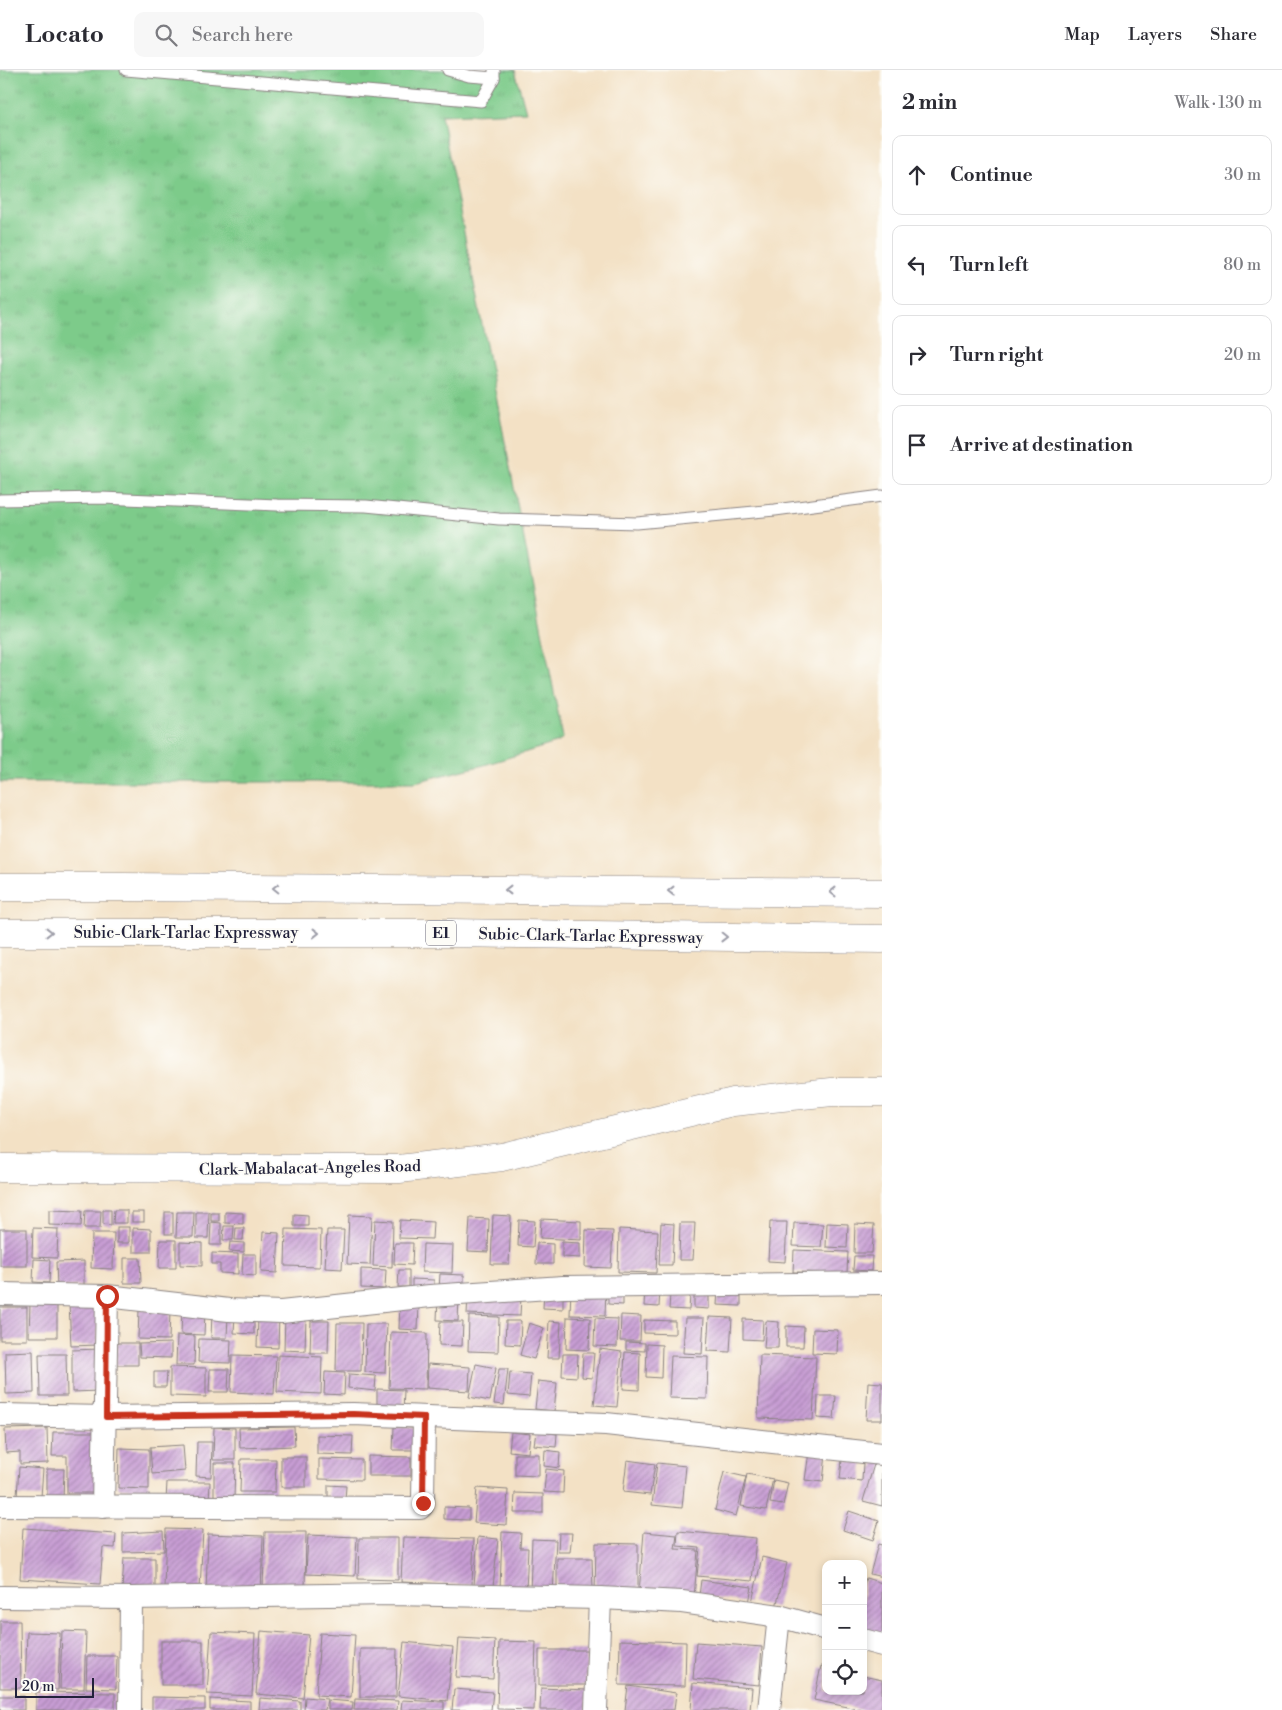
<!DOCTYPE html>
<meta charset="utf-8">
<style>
:root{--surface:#fff;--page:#f7f7f7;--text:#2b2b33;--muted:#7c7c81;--line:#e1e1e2}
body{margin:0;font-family:"Libre Bodoni",serif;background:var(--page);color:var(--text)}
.controls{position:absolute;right:15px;bottom:15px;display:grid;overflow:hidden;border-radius:10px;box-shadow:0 2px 8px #0003}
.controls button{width:45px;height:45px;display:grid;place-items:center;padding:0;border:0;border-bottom:1px solid var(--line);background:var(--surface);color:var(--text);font:25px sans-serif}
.scale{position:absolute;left:15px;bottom:12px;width:79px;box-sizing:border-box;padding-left:5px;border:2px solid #22223b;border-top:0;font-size:14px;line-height:18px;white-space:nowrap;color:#22223b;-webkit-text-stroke:4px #fdfcf7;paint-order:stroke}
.stop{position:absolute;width:15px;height:15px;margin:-11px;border:4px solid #c8321e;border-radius:50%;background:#fff}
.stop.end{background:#c8321e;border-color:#fff;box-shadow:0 1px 5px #0008}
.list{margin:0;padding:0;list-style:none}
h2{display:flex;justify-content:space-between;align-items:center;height:65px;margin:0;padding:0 20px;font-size:21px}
h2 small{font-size:16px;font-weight:400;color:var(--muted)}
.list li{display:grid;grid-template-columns:32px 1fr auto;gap:15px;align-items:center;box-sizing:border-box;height:80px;margin:0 10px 10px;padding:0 10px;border:1px solid var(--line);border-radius:10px}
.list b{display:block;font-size:19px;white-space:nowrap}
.list em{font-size:16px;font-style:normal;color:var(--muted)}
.icon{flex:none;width:28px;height:28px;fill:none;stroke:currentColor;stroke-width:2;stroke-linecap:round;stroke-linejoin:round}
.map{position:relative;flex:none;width:882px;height:1640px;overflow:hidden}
header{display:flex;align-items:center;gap:30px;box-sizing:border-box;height:70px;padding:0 25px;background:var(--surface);border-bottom:1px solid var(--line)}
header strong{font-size:24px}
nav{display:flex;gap:28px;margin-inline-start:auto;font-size:18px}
.search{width:350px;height:45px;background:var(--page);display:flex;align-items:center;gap:12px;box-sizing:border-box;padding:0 18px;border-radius:10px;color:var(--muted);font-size:19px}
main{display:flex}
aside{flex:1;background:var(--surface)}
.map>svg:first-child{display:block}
.grass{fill:url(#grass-tufts);stroke:#507662}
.building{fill:url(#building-hatch)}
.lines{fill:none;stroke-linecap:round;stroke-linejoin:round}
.service-casing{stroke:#8a8280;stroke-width:13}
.minor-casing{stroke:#8a8280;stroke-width:24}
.secondary-casing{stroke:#8a8280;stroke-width:29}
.motorway-casing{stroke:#8a8280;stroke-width:29}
.service{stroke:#fff;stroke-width:11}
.minor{stroke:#fff;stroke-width:22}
.secondary{stroke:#fff;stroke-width:28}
.motorway{stroke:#fff;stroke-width:28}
.oneway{stroke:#9c9ca7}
.route{stroke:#c8321e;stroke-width:6}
.labels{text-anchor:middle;stroke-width:4;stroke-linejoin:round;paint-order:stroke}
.shield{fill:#fdfcf7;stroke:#646373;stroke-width:1}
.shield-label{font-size:15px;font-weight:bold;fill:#22223b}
.street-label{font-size:16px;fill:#22223b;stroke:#fdfcf7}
</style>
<header>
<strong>Locato</strong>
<div class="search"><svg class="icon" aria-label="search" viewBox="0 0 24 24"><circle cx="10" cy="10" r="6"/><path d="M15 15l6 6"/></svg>Search here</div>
<nav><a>Map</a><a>Layers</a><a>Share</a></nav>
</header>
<main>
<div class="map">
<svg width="882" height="1640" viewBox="0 0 882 1640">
<defs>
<pattern id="grass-tufts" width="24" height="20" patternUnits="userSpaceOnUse" patternTransform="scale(1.25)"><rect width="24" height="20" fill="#7dcb8a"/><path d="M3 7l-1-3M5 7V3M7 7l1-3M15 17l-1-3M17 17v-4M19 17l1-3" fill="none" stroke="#6cae78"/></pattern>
<pattern id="building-hatch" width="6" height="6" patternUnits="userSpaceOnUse" patternTransform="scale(1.25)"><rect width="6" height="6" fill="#c89dd4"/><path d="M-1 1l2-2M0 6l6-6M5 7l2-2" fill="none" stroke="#a280ad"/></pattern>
</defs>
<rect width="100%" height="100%" fill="#fdfcf7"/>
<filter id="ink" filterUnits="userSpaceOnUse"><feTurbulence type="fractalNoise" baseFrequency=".02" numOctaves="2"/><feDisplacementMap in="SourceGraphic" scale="10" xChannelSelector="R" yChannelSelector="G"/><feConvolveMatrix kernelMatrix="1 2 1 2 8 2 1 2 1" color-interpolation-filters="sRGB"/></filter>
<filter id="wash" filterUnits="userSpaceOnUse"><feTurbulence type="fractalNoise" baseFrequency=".0096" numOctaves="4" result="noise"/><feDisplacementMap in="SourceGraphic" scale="20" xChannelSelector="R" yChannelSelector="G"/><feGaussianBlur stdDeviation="1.12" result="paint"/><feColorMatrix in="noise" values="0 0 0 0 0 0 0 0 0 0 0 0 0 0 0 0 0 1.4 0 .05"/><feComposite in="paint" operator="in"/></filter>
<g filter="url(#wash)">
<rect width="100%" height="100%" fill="#f3e1c5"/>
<polygon class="grass" points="0,0 515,0 526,42 441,45 563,668 559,672 484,695 415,712 0,712"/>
<g id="blocks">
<g class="building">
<polygon points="49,1140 82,1141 81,1156 49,1155"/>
<polygon points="103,1140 111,1140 111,1155 103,1154"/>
<polygon points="114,1140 127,1140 127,1153 113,1153"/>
<polygon points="85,1141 101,1141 100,1158 84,1158"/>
<rect x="132" y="1142" width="12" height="10"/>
<rect x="165" y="1142" width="8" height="22"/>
<polygon points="177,1142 194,1142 193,1167 176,1167"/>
<polygon points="196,1142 209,1142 208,1168 196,1168"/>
<polygon points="225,1142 243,1143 243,1154 225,1153"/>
<rect x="211" y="1143" width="8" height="8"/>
<polygon points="294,1144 308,1145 308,1156 294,1156"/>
<polygon points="349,1145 372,1146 370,1195 347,1194"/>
<polygon points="493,1145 511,1146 509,1194 491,1194"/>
<polygon points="470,1148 489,1149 488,1182 468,1181"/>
<polygon points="541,1149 581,1151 581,1170 540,1168"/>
<polygon points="375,1150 393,1151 392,1197 373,1196"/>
<polygon points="400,1150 433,1152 432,1169 399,1168"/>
<polygon points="519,1150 535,1151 533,1177 518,1176"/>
<polygon points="211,1152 221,1153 221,1175 210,1175"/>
<polygon points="770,1152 787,1152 785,1192 768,1191"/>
<polygon points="661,1153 674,1154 672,1195 659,1195"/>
<polygon points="680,1153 695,1153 693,1190 679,1190"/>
<polygon points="794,1153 823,1154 821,1177 793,1176"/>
<polygon points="827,1153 848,1154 847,1178 826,1177"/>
<polygon points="855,1154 874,1155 872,1183 854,1183"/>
<polygon points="224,1156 234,1156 233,1170 223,1170"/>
<rect x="117" y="1157" width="12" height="16"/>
<polygon points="33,1158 58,1159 57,1188 32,1187"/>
<polygon points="133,1158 151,1159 151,1182 133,1182"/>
<polygon points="236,1158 244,1158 243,1170 235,1170"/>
<rect x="0" y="1159" width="27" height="37"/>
<polygon points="286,1159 321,1160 320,1197 285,1196"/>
<polygon points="619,1159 658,1161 656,1203 618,1202"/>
<polygon points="327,1160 344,1160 342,1199 325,1198"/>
<polygon points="586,1160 613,1161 611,1198 585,1197"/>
<polygon points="263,1162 279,1163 277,1203 261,1202"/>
<polygon points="92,1163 114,1163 113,1199 91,1198"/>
<polygon points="160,1170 176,1170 176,1198 159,1198"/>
<polygon points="180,1172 202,1173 202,1196 180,1195"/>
<polygon points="230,1172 244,1173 244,1182 229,1181"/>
<polygon points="562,1172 580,1173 580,1188 562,1187"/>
<polygon points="395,1173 413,1173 412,1195 394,1194"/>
<polygon points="537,1173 553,1174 553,1194 536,1194"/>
<polygon points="423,1174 453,1175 452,1203 422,1202"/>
<polygon points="794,1180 848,1182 847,1203 793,1202"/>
<polygon points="212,1183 238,1184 238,1204 220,1203 220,1194 212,1194"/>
<polygon points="243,1184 256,1184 256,1206 242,1205"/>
<polygon points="854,1186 872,1186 871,1201 853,1200"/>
<polygon points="124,1188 140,1188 141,1213 124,1213"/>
<polygon points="34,1189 50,1190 49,1213 33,1212"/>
<polygon points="84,1191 84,1216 57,1217 56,1192"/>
<polygon points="361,1199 386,1200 385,1219 361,1218"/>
<polygon points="399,1200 409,1200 409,1217 398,1217"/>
<polygon points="440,1204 464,1205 464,1220 439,1219"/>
<polygon points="412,1209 434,1210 434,1220 412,1220"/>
<polygon points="571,1218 606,1219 605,1246 570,1245"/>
<polygon points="645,1218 660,1219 659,1237 644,1236"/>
<polygon points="718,1220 741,1221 741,1236 717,1235"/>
<polygon points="608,1221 623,1222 623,1235 608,1234"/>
<polygon points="694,1222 709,1222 709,1239 694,1238"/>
<polygon points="544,1223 563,1223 563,1239 543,1238"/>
<polygon points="670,1224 690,1225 689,1240 669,1239"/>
<polygon points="468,1225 521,1227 520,1246 467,1244"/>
<polygon points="438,1227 459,1228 458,1251 437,1250"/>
<polygon points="30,1232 57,1232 57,1267 29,1267"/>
<polygon points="69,1233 97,1233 98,1275 71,1276"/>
<polygon points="400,1233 419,1234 418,1260 399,1259"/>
<rect x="0" y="1237" width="27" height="33"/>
<polygon points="139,1239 170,1241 169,1270 138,1269"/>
<polygon points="182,1239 205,1240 204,1265 181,1264"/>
<polygon points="212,1243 228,1244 227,1268 211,1268"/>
<polygon points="235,1244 254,1245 254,1264 234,1263"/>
<polygon points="258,1245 279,1245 278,1278 257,1277"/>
<polygon points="621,1245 641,1246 640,1271 620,1271"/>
<polygon points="285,1246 306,1247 305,1281 284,1280"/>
<polygon points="469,1246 499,1247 498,1282 468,1281"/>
<polygon points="567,1247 590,1248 589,1280 566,1279"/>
<polygon points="709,1247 732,1248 730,1282 707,1281"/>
<polygon points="595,1248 618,1249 617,1277 594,1276"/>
<polygon points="685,1248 704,1248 702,1284 683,1283"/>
<polygon points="743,1249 763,1250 762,1270 743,1269"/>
<polygon points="644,1250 675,1251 675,1264 644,1263"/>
<polygon points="311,1251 329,1251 328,1283 310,1283"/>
<polygon points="506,1251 521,1251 520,1275 505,1274"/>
<polygon points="549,1251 561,1252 559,1288 547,1288"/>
<polygon points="766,1251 779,1252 778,1278 764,1278"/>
<polygon points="440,1252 463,1252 462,1276 439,1275"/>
<polygon points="337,1253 362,1253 361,1301 336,1301"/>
<polygon points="529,1253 544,1258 534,1289 520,1285"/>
<polygon points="366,1254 387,1254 385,1303 365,1302"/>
<polygon points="786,1256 804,1257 803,1277 786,1277"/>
<polygon points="813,1259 838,1260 837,1284 812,1283"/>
<polygon points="391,1262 427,1263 426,1319 389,1318"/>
<polygon points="177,1265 195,1266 194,1295 176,1295"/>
<polygon points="199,1269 231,1270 230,1293 198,1292"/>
<polygon points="626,1272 645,1273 645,1281 626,1280"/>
<polygon points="117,1273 138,1273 138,1295 116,1295"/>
<polygon points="171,1273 171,1288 140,1287 139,1274"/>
<polygon points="647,1274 662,1275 661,1308 646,1307"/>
<polygon points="100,1279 100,1321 72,1322 72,1280"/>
<polygon points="600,1279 622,1282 617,1337 594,1335"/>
<polygon points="33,1281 34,1323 6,1324 5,1282"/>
<polygon points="625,1282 640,1283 639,1320 623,1319"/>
<polygon points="583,1283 594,1283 592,1308 582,1307"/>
<polygon points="39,1284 66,1284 67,1326 40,1326"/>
<polygon points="563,1284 578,1284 577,1307 562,1306"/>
<polygon points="232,1285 276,1286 274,1324 231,1322"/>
<polygon points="278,1285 322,1287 321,1324 277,1322"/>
<polygon points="760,1285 816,1287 813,1350 758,1348"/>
<polygon points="671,1286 708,1287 707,1329 669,1328"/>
<polygon points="428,1294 470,1297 469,1321 427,1318"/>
<polygon points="476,1294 496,1298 490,1331 469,1327"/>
<polygon points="170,1297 206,1298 206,1327 170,1326"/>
<polygon points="210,1299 229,1299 228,1322 209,1322"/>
<polygon points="499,1299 508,1299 504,1335 494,1334"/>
<polygon points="154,1302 167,1302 166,1317 154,1317"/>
<polygon points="325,1302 345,1303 344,1325 324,1324"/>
<polygon points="510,1302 531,1304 529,1327 508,1325"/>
<polygon points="349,1304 376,1306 375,1321 348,1318"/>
<polygon points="538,1311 557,1313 554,1341 535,1339"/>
<polygon points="868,1312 882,1313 882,1350 866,1350"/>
<polygon points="377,1319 404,1320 403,1343 377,1342"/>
<polygon points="818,1326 836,1326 834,1349 817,1348"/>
<polygon points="214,1357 235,1358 235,1390 213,1390"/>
<polygon points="294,1357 295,1376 240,1378 239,1358"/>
<polygon points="394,1357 414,1358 413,1380 393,1380"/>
<polygon points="47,1358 48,1393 20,1394 20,1382 6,1383 5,1359"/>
<polygon points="53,1362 97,1362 97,1423 67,1423 67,1386 52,1386"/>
<polygon points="511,1362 530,1364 528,1383 509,1381"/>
<polygon points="536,1362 557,1364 556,1377 534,1375"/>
<polygon points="317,1365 353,1366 352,1385 317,1384"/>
<polygon points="197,1372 212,1372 211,1407 196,1406"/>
<polygon points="183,1375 185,1401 152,1404 150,1377"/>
<polygon points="119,1378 149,1379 149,1419 118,1418"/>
<polygon points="545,1380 560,1382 559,1398 544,1396"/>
<polygon points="809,1382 826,1384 823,1412 805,1410"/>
<polygon points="515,1384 539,1384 539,1406 515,1405"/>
<polygon points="368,1386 411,1387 411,1406 368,1406"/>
<rect x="281" y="1387" width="25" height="30"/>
<polygon points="876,1388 882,1390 882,1436 863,1431"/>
<polygon points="241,1389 276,1389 275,1422 240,1422"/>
<polygon points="319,1389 362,1390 362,1410 319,1409"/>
<polygon points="627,1390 655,1394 650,1425 623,1422"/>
<polygon points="842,1390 863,1393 862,1411 840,1409"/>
<polygon points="214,1393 235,1393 234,1429 214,1429"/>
<polygon points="657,1393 686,1396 682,1438 652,1435"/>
<polygon points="19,1397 43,1399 41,1427 17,1426"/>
<polygon points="47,1399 64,1399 63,1431 47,1431"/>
<polygon points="546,1399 564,1401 563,1423 544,1422"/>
<polygon points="724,1402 746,1407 736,1446 715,1440"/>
<polygon points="747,1404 773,1409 766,1440 741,1436"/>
<polygon points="774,1410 788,1413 783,1435 770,1433"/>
<polygon points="167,1412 210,1412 209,1432 166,1431"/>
<polygon points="328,1415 346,1416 345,1430 328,1429"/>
<polygon points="477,1418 508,1420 506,1455 474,1453"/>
<polygon points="515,1423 543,1424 543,1443 514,1443"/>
<polygon points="444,1437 469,1438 469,1450 444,1449"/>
<polygon points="849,1441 879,1451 873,1470 843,1460"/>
<polygon points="23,1458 116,1464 115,1478 103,1477 100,1514 20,1509"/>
<polygon points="166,1459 203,1460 200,1520 164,1518"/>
<polygon points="163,1461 164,1481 123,1482 123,1463"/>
<polygon points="678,1461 756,1468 752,1511 697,1506 700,1478 677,1476"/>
<polygon points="265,1462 306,1462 305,1519 263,1518"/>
<polygon points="502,1462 521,1463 520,1478 528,1478 526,1521 500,1520"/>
<polygon points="644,1462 677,1465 675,1479 698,1480 694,1528 639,1523"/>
<polygon points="559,1463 572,1463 570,1482 558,1482"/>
<polygon points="208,1464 263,1466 261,1522 206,1521"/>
<polygon points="308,1465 357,1467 355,1506 306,1504"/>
<polygon points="403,1467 474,1469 472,1515 401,1512"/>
<polygon points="478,1467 498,1469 493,1517 474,1515"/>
<polygon points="359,1468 398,1468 398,1510 358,1509"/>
<polygon points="532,1469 556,1470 553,1523 530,1522"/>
<polygon points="596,1473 638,1474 638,1525 595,1524"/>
<polygon points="878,1474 882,1475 882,1507 870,1504"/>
<polygon points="762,1487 787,1493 776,1537 752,1532"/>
<polygon points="124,1488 155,1488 155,1521 122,1520"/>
<polygon points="557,1488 592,1488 593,1520 557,1520"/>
<polygon points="866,1508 882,1513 882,1569 863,1563 863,1516"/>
<polygon points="701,1510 752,1517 749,1533 699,1526"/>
<polygon points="0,1551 20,1551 21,1618 0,1618"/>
<polygon points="62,1561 86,1562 84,1619 60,1619"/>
<polygon points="261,1561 309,1565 303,1628 256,1624"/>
<polygon points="27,1562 60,1563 58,1620 25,1619"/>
<polygon points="211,1562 255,1564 252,1626 207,1624"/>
<polygon points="320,1563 355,1565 351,1627 316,1625"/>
<polygon points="459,1568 495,1570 493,1609 456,1607"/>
<polygon points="620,1570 686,1572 685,1616 619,1615"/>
<rect x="161" y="1571" width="42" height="44"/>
<polygon points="499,1571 536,1572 534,1640 497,1639"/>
<polygon points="404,1572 453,1577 447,1631 398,1626"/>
<polygon points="696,1572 762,1577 759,1615 693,1609"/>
<polygon points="360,1579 397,1579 396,1627 360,1627"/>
<polygon points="539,1580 587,1580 586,1615 539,1615"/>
<polygon points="87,1586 117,1586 116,1619 86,1618"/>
<polygon points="821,1596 826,1597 826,1621 863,1621 863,1606 882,1610 882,1640 862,1640 814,1630"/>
<polygon points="693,1613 752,1618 750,1640 691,1640"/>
<polygon points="628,1616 676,1623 674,1640 625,1640"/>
<polygon points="541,1618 587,1620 586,1640 540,1640"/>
<polygon points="454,1619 493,1622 491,1640 452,1640"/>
<polygon points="36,1622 115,1623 115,1640 36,1640"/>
<rect x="0" y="1626" width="24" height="14"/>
<polygon points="152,1627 205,1628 205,1640 152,1640"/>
<polygon points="305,1627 327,1629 325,1640 304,1640"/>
<polygon points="260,1628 300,1631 300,1640 259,1640"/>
<polygon points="210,1629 250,1631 250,1640 210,1640"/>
<polygon points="355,1629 398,1631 397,1640 354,1640"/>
<polygon points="328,1630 353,1632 352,1640 328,1640"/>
<polygon points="402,1630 444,1632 444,1640 401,1640"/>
</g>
</g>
</g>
<g filter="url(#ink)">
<use href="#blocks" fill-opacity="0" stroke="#8a8280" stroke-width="1"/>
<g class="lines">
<g class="service-casing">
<g id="service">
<polyline points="126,0 481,31 494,8 494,0"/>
<polyline points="448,0 469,6 494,8"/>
<polyline points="0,430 101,428 277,435 366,436 499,449 637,453 775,440 882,426"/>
</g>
</g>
<g class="minor-casing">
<g id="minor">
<polyline points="0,1224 107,1226 229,1240 281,1242 430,1226 563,1217 882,1213"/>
<polyline points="0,1345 106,1347 353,1344 606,1354 882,1384"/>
<polyline points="0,1436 420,1438 422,1436 423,1433 424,1347"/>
<polyline points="103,1437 107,1226"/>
<polyline points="0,1527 131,1528 392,1524 600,1528 682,1532 779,1546 826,1559"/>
<polyline points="863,1570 882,1575"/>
<polyline points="130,1640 131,1528"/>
<polyline points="596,1640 600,1528"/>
<polyline points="769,1640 779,1546"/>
</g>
</g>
<g class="secondary-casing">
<polyline id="secondary" points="0,1098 399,1099 502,1087 733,1032 832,1022 882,1022"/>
</g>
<g class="motorway-casing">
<g id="motorway">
<polyline points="0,817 122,817 882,823"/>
<polyline points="0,863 450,863 882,869"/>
</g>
</g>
<use href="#service" class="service"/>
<use href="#minor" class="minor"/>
<use href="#secondary" class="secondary"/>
<use href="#motorway" class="motorway"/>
</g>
<defs><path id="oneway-chevron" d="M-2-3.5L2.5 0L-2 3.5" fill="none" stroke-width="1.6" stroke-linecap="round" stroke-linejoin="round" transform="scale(1.25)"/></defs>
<g class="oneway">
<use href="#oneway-chevron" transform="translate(276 818) rotate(-179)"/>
<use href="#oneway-chevron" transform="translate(508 820) rotate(-180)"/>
<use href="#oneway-chevron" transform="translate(671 821) rotate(-180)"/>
<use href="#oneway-chevron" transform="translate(833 822) rotate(-180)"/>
<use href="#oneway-chevron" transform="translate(49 862)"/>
<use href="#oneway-chevron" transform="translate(316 863)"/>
<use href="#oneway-chevron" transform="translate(724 867) rotate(1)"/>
</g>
</g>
<g class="lines" filter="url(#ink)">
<polyline class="route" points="107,1226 106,1347 353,1344 424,1347 423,1433"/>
</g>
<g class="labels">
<rect class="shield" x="426" y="850.5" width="30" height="25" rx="4"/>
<g class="shield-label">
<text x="441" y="868">E1</text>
</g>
<g class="street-label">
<text x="186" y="868">Subic-Clark-Tarlac Expressway</text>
<text transform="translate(591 865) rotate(1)" y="6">Subic-Clark-Tarlac Expressway</text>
<text transform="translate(310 1097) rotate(-1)" y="6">Clark-Mabalacat-Angeles Road</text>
</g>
</g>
</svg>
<div class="controls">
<button>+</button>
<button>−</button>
<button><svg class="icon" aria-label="locate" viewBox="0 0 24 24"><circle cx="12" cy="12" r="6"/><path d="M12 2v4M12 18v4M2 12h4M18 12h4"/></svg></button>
</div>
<div class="scale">20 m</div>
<div class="stop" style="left:107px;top:1226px"></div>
<div class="stop end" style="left:423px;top:1433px"></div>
</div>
<aside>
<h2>2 min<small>Walk · 130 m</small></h2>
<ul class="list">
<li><svg class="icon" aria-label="ahead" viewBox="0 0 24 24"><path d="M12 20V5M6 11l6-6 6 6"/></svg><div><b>Continue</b></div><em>30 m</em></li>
<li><svg class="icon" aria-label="left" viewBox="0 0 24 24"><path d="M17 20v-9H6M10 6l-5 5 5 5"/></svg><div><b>Turn left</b></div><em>80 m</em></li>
<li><svg class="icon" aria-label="right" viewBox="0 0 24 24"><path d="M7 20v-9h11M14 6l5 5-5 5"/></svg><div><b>Turn right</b></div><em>20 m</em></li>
<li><svg class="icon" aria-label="arrive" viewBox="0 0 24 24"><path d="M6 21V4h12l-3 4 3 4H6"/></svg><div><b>Arrive at destination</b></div></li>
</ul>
</aside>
</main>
